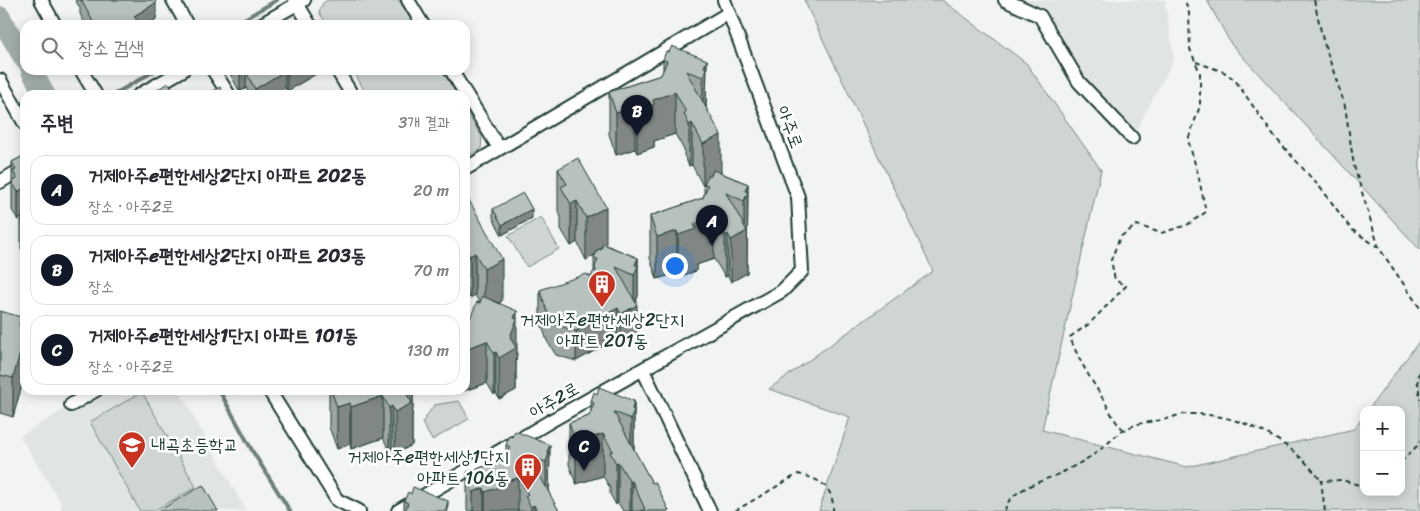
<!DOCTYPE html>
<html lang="ko">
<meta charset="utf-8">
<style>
:root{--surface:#fff;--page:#f2f2f3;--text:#2b2b33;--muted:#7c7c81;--line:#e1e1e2;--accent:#111827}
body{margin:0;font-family:Sriracha,"Poor Story",sans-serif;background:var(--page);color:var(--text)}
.controls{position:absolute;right:15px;bottom:15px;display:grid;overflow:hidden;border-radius:10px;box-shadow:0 2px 12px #0003}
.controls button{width:45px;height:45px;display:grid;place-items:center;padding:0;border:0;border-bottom:1px solid var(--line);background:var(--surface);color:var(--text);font:25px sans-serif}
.you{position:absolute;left:674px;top:265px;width:18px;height:18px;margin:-12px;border:4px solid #fff;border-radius:50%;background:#1a73e8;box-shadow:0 0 0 8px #1a73e833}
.badge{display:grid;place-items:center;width:32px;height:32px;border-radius:50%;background:var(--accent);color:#fff;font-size:16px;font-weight:700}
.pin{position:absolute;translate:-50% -41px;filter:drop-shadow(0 1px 2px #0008)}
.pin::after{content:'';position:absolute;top:26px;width:18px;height:15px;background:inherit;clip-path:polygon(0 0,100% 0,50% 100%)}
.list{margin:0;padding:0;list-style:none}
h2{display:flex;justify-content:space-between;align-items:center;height:65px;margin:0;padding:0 20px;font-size:21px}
h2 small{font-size:16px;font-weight:400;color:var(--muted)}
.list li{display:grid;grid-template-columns:32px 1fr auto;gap:15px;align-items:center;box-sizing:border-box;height:70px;margin:0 10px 10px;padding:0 10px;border:1px solid var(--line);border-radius:15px}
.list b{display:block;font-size:19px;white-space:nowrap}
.list p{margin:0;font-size:16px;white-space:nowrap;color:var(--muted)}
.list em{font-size:16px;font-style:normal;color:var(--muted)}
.icon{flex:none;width:28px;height:28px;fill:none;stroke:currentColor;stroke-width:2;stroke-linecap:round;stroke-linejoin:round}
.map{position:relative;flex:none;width:1420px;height:511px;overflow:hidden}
.search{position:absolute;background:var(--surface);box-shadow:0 2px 12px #0003;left:20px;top:20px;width:450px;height:55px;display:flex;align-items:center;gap:12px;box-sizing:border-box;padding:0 18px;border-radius:15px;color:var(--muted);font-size:19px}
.panel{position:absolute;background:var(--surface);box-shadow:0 2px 12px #0003;left:20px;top:90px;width:450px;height:305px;border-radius:15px}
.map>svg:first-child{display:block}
.built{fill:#e0e4e3}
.green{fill:#ced5d3;stroke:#768984}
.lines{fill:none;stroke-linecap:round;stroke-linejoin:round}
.stream{stroke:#6d807b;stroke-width:4}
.river{stroke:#a1adaa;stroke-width:21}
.minor-casing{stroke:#1f3d34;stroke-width:16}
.path{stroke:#1f3d34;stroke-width:2;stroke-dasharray:5 4;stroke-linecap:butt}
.minor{stroke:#fff;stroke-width:12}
.wall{fill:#9da6a3;stroke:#1f3d34}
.shaded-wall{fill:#808784;stroke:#1f3d34}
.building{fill:#b7c1bd;stroke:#1f3d34}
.labels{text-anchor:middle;stroke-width:5;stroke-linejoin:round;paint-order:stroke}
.street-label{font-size:18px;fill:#1f3d34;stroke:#fff}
.poi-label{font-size:18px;fill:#1f3d34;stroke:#fff}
</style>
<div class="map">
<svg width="1420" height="511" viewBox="0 0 1420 511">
<rect width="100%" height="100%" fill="#f2f3f3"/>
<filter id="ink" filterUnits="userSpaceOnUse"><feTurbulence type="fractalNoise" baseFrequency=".02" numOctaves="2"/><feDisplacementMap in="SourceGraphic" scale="10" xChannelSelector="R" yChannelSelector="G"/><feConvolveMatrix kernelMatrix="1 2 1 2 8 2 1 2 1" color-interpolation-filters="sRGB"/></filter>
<g filter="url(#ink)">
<g class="built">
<polygon points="1005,0 1165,0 1174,59 1132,138 1079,82 1040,16"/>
<polygon points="96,390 179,390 246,511 61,511 61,503 20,436"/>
</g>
<g class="green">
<polygon points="328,0 399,0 414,25 327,25 319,12 323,3"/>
<polygon points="804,0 942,0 1026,63 1101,170 1042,430 1187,467 1354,429 1364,416 1364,492 1401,492 1401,410 1368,410 1420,340 1420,511 819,511 850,417 769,389 933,271"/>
<polygon points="1207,0 1420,0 1420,250 1231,44"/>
<polygon points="353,70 442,70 457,95 367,95"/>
<polygon points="465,109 482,137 481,149 465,158"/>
<polygon points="541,217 559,249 527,267 508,236"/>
<polygon points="142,392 196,487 153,511 140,511 90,422"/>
<polygon points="459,401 469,419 432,440 422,423 434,405"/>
</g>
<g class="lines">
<g class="stream">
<polyline points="234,25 277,0"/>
<polyline points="113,95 156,70"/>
<polyline points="219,390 253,452 290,511"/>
</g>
<g class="river">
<polyline points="0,17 25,60"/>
<polyline points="31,70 45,95"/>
</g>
<g class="minor-casing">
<g id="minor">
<polyline points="41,0 55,25"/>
<polyline points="173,0 187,25"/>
<polyline points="295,0 310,25"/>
<polyline points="408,0 423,25"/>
<polyline points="1005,0 1040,16 1079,82 1132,138"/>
<polyline points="260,25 304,0"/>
<polyline points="81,70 96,95"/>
<polyline points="213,70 229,95"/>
<polyline points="337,70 352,95"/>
<polyline points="451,70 499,148"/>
<polyline points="0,80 25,124"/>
<polyline points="139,95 183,70"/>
<polyline points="465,169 729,13"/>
<polyline points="0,182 25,167"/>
<polyline points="643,370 710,511"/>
<polyline points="269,390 337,500 359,511"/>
<polyline points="71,405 96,390"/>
<polyline points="398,511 554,419 782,291 802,271 798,197 724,0"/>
</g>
</g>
<g class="path">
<polyline points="1314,0 1323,40 1345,106 1354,166 1379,248 1420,308"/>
<polyline points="1196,62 1224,72 1235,80 1273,135 1324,192 1351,229 1378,247"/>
<polyline points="1420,372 1417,377 1420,399"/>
<path d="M1124,430C1114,421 1112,415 1106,404C1092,380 1080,364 1070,337L1089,324L1126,286L1115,280L1111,260L1120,237L1137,225L1161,233L1187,225L1206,212L1198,174L1188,140L1200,106V73L1190,49L1189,13L1185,0"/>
<polyline points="1401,462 1417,446 1420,441"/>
<path d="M735,511L798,474C819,479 834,486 833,511"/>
<path d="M1005,511C1007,489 1048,480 1065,471C1078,464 1090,458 1101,449C1109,443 1116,434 1124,430C1136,423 1149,422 1161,420C1170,419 1178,414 1187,414C1237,412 1293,440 1321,481"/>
<polyline points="1325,511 1321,481 1342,480 1359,485 1364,485"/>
</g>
<use href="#minor" class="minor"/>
</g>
<g class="wall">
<polygon points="75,0 155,0 156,19 147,25 86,25 80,14 80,8"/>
<polygon points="669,52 707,60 706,109 721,173 748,184 747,273 731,282 728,276 725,277 714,259 696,265 696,271 678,277 677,273 657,279 650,258 650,216 703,198 704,194 704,185 703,186 692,165 689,166 684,155 684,150 675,134 654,141 654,147 637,153 635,149 616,155 609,134 609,92 661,75 663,71 663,60"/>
<polygon points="228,70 316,70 316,74 287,91 285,88 272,95 250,95 246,88 240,92"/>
<polygon points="25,155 25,269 23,268 23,250 21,249 21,221 22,217 18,220 12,210 12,162"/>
<polygon points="558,169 606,245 638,258 638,296 636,302 637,335 621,344 618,338 576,361 556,355 547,341 540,320 540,290 591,277 594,272 594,258 595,255 586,260 577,242 571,246 561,229 561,217 558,211"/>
<polygon points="465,193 502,301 498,303 517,352 516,363 516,390 499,399 496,393 494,395 487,383 455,394 454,390 465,390 469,321 479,302 475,295 470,298 465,290"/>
<polygon points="493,209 532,218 502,235 493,218"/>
<polygon points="0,311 21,326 25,327 25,374 13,417 0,413"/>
<polygon points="329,390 413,390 413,407 412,417 412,445 395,454 392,448 389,450 383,438 351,449 350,444 337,449 329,427"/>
<polygon points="597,394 634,401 634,450 652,483 669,511 623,511 618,503 616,505 610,494 610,488 603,476 576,484 569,464 569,423 589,416 591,412 591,401"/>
<polygon points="512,437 550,445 549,494 559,511 467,511 467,472 504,460 506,456 506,445"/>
<polygon points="404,501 448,511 404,511"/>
</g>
<g class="shaded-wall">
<polygon points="156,3 156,19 147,25 134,25 134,16"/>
<polygon points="707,60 706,110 703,119 703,77 704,67"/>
<polygon points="295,70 316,70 316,74 287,91 287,75"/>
<polygon points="285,71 285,88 272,95 255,95 255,89"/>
<polygon points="246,72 246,88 240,92 240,75"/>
<polygon points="675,92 675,134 654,141 654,147 637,153 637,111 653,100"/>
<polygon points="635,107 635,149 616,155 616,113"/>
<polygon points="692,123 692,165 689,166 689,125"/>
<polygon points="721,135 721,176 704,184 704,185 703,186 703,144"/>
<polygon points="748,184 747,273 731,282 731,240 744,233 744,201 745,191"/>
<polygon points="25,187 25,216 18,220 18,192"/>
<polygon points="577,201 577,242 571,246 571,204"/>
<polygon points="606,207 606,248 586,260 586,218"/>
<polygon points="532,209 532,218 502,235 502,225"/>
<polygon points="714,217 714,259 696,265 696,271 678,277 678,235 694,224"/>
<polygon points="677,231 677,273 657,279 657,237"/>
<polygon points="728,234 728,276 725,277 725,236"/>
<polygon points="475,253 475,295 470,298 470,256"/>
<polygon points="638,258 638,296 634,305 634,275 635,265"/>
<polygon points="502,259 502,301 484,311 484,269"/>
<polygon points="637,305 637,335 621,344 621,314"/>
<polygon points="618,308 618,338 576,361 576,331"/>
<polygon points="517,311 517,352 516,363 516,390 499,399 499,358"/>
<polygon points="21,317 21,352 25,336 25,374 13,417 13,378 19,325"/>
<polygon points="487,341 487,383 455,394 455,390 465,390 465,349"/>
<polygon points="496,352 496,393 494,395 494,353"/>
<polygon points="406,390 413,390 413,407 412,417 412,445 395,454 395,412"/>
<polygon points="441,390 453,390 441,394"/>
<polygon points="383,396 383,438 351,449 351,407"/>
<polygon points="634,401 634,451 631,460 631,419 632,409"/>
<polygon points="350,403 350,444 337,449 337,407"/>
<polygon points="392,406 392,448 389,450 389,408"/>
<polygon points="603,434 603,476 576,484 576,443"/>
<polygon points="550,445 549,495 546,504 546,462 547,452"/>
<polygon points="618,462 618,503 616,505 616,463"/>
<polygon points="518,478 518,511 485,511 485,492 499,483"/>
<polygon points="632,481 632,511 630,511 630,482"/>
<polygon points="484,488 484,511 473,511 473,492"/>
<polygon points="448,501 448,511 446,511 446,509"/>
<polygon points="534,505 534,511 531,511 531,507"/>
</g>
<g class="building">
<polygon points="81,0 155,0 156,3 134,16 140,25 95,25"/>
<polygon points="672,46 707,60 704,67 706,68 703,77 686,71 721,135 703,144 692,123 689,125 684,114 686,112 675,92 653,100 654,105 637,111 635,107 616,113 609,92 661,75 667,61 663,60 666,51 669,52"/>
<polygon points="237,70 295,70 287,75 285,71 255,89 246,72 240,75"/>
<polygon points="169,83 176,95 147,95"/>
<polygon points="220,87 224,95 205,95"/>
<polygon points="25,155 25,187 18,192 12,182 17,179 13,171 16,170 12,162"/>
<polygon points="578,158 606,207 586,218 577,201 571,204 561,187 567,184 558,169"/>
<polygon points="713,170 748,184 745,191 748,192 744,201 726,193 747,231 731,240 728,234 725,236 714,217 694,224 696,229 678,235 677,231 657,237 650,216 703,198 708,185 704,184 708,175 711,176"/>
<polygon points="465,193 502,259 484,269 475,253 470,256 465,248 465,237 466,236 465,235"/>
<polygon points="523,193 532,209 502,225 493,209"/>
<polygon points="25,209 25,222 21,221"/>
<polygon points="603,244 638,258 635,265 638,266 634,275 616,267 637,305 621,314 618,308 576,331 556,325 547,311 540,290 586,274 591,277 593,272 596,271 595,267 598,259 594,258 598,249 601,250"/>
<polygon points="482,296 517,311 514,318 517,319 510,337 516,348 499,358 496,352 494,353 487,341 465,349 465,322 469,321 477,302 480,303"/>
<polygon points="0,311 21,317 19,325 25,327 25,336 13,378 0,375"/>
<polygon points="599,387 634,401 632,409 634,410 631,419 614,412 652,483 655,482 669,511 640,511 645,509 632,481 630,482 618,462 616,463 610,452 613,451 603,434 576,443 569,423 589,416 594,403 591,401 594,392 597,394"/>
<polygon points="331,390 406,390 405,391 412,403 395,412 392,406 389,408 383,396 351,407 350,403 337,407"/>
<polygon points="515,431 550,445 547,452 549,453 546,462 529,456 559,511 537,511 534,505 531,507 525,496 528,494 518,478 499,483 500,487 485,492 484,488 473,492 467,472 504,460 510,447 506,445 509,436 512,437"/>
<polygon points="203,485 218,511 158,511"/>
<polygon points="413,487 448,501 446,509 448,510 447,511 405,511 408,503 404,501 408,492 411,494"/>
</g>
</g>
<defs>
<g id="building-pin" transform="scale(1.4375)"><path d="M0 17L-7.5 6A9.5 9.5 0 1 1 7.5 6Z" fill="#c8321e" stroke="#fff"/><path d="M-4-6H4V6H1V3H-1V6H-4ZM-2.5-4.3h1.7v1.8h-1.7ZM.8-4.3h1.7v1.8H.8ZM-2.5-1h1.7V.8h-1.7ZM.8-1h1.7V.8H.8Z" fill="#fff"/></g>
<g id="school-pin" transform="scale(1.4375)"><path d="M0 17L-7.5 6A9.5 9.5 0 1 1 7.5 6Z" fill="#c8321e" stroke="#fff"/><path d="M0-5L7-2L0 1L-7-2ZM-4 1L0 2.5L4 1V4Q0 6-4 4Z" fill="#fff"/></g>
</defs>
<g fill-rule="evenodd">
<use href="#building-pin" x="602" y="284"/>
<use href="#school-pin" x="132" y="445"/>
<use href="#building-pin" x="528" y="467"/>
</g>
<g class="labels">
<g class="street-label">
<text transform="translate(790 127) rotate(69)" y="6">아주로</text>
<text transform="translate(554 400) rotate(-30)" y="6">아주2로</text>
</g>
<g class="poi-label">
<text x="602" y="326">거제아주e편한세상2단지<tspan x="602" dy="21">아파트 201동</tspan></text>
<text x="151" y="451" text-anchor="start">내곡초등학교</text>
<text x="509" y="463" text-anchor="end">거제아주e편한세상1단지<tspan x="509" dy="21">아파트 106동</tspan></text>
</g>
</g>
</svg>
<div class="controls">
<button>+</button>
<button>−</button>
</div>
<div class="you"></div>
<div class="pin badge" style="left:712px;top:246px">A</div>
<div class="pin badge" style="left:637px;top:136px">B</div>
<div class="pin badge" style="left:584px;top:471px">C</div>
<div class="search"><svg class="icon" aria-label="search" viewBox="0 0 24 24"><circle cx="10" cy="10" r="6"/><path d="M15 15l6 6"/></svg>장소 검색</div>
<section class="panel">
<h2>주변<small>3개 결과</small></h2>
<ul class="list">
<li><span class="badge">A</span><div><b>거제아주e편한세상2단지 아파트 202동</b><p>장소 · 아주2로</p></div><em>20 m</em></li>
<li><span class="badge">B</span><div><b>거제아주e편한세상2단지 아파트 203동</b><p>장소</p></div><em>70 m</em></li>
<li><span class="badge">C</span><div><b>거제아주e편한세상1단지 아파트 101동</b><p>장소 · 아주2로</p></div><em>130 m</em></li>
</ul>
</section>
</div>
